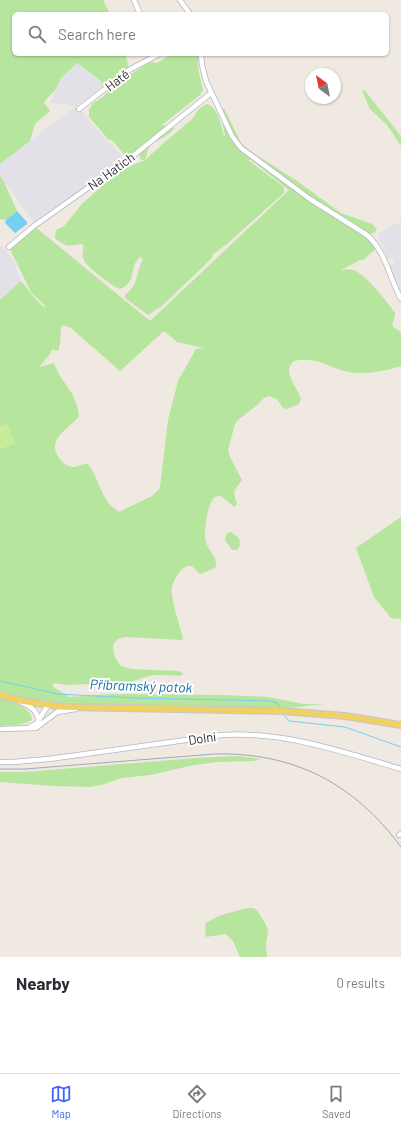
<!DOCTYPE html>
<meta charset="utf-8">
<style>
:root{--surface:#fff;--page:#f2f2f3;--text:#2b2b33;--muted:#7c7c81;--line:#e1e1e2;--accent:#4264fb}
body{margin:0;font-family:Barlow,sans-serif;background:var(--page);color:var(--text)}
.compass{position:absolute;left:305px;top:68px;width:36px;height:36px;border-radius:50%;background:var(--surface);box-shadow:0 1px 3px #0004;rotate:327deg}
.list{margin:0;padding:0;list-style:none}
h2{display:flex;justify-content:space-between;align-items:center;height:52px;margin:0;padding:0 16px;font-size:17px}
h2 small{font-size:13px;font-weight:400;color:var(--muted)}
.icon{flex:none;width:22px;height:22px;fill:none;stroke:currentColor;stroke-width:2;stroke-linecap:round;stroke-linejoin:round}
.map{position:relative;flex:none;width:401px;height:957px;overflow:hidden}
.search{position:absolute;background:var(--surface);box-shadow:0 1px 3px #0004;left:12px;right:12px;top:12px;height:44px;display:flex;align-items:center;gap:10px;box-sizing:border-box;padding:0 14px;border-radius:6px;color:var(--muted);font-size:15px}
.sheet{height:116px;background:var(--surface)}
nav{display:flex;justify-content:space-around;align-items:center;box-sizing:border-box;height:56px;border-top:1px solid var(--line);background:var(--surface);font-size:11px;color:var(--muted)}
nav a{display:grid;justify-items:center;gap:2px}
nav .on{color:var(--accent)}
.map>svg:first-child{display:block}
.industrial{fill:#e3e1e8}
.green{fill:#b6e59e;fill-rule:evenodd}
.pitch{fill:#c9ec9a}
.water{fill:#75cff0}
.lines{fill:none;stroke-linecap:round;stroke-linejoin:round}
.stream{stroke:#75cff0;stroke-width:1}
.minor-casing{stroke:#b4b7c1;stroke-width:6}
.major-casing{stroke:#c9c9c9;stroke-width:8}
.minor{stroke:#fff;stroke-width:4.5}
.major{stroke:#f2d163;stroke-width:5.5}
.rail{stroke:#a3a6b8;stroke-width:1}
.labels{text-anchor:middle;stroke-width:4;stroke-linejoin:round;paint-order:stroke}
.street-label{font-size:13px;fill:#2e2e2e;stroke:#fff}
.water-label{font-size:14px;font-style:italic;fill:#0d6fa3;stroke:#fff}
</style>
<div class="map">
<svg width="401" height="957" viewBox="0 0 401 957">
<rect width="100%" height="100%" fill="#efe9e1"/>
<g class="industrial">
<polygon points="77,63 100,80 103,86 76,106 124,159 34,222 0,176 0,164 76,106 50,103 64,74"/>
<polygon points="401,222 401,293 390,266 394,263 394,261 391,258 388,259 378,235 389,226"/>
<polygon points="0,244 13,260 21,281 0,300"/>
</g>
<g class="green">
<polygon points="0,0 103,0 110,14 14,14 14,54 125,54 129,68 103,86 100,80 77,63 61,78 56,89 44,102 50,111 35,124 30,141 0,164"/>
<path d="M171,54H198V68L203,90L200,95L162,125L175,128L166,136L151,144L148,150L145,160L165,142L191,120L200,108L207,104C219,109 221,125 224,136H225L220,111L224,108L241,143L249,150L297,181L341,213L372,224L377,229L374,233L367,234L378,247L363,260H360L341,270C344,270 350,269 353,270C365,273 388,303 395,313C394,327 387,323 401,332V366C385,371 365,375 349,372C328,368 318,356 294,361C281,371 297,387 301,399L299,404L286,409L283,408L277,399L269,396L264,398L256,406L238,420L235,424L228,450L230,457L242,480C234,492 232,488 237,504L234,507L221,496C218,496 215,496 213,499C207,506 203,534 206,542C208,551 218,557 216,567L201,574C196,572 194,565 189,566C185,566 181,570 179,573C176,578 173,581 172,587C170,598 180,626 183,638L182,640L126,637C115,638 111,644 114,654C116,659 118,663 121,666C124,667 128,668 131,669L178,671L183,673V674L180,676L167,675H152L117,686L100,687L90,684L67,685L54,683L52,686L69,697L112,694L225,695L268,697L304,704H325C311,705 296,708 282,708C245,708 209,706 172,706C115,705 54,711 0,691V449L15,443L6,424L0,427V300L21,281C29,290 35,300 44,307H46L31,292L9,247L34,226L150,321L289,190L251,160H248L284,187V193L227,244L213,254L212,258L162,306L148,315L125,298V295C139,284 135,275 143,259L140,257C128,267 138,282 120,289C114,288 88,267 85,262C82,257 82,253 84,247L82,244C67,245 69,249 55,238L56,230L64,226L82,204L104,184L126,168L145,160H141L140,156L135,151L126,157L113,141L108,139L89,117V110L93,103L103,97L113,86L147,64L152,62L157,63ZM62,325L71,328L120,371L164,331L177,342L204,348L196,349L178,381L168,420L160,488L152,496L119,512C101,502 100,479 88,464C83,463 79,467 73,467C68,467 63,463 60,459C44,439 70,429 79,416C77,391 61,384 54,363L39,367L50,354L52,349L58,351C62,342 59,334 62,325Z"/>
<polygon points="362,90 364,90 366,92 401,136 401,146 387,125 370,109"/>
<polygon points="0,176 3,180 17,211 6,220 0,219"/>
<polygon points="401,517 401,619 391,618 374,597 356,548"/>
<path d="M231,532L239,538L240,546L237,550H232C229,542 222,543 227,533Z"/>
<path d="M0,697C10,701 32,707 32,720C23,726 10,725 0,726Z"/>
<polygon points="238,756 261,759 253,761 218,762 194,765 150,775 122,778 101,785 90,787 54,786 0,782 0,772 25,772 196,758"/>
<polygon points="248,908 253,908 257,910 266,925 268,930 266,943 267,957 240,957 233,941 226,934 206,937 205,925 207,922 221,915"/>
</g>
<polygon class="pitch" points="7,424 15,443 0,449 0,427"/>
<polygon class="water" points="17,211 27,222 27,224 15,233 5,223 6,220"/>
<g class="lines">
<g class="stream">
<polyline points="0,681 58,694 135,698 272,701 277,703 280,707"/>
<polyline points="284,715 289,721 345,727 401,747"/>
</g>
<g class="minor-casing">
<g id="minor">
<polyline points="134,0 140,14"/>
<polyline points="180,0 190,14"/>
<path d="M201,54L202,65L206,81L232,136L241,148L310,199L367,235C386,252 389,277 401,299"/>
<polyline points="79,109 129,70 159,54"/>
<polyline points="9,247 34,226 129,159 211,93"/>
<path d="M21,702C30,706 37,710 39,721"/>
<polyline points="30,727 37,723 48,705"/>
<polyline points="0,729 36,728 57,712 76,709"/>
<path d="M0,762H13L49,759L222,735C284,731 343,752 401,769"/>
<polyline points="399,835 401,834"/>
</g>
</g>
<g class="major-casing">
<polyline id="major" points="0,695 22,701 63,707 283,711 345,716 401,725"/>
</g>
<use href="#minor" class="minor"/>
<use href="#major" class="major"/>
<path class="rail" d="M0,769H25L214,754C293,752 354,783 401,847"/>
</g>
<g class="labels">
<g class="street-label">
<text transform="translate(117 80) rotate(-37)" y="5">Hatě</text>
<text transform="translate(111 171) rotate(-36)" y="5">Na Hatích</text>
<text transform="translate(202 738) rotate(-8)" y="5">Dolní</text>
</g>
<g class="water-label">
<text transform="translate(141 686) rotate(2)" y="5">Příbramský potok</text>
</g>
</g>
</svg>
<svg class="compass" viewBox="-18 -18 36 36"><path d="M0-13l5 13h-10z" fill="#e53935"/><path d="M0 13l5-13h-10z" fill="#7c7c81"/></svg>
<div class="search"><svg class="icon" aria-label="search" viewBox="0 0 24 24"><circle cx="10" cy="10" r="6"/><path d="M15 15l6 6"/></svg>Search here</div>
</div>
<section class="sheet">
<h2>Nearby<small>0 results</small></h2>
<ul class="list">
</ul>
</section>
<nav>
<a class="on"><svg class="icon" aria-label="map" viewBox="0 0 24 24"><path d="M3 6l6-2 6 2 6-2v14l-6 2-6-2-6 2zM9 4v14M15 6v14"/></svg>Map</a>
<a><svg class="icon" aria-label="directions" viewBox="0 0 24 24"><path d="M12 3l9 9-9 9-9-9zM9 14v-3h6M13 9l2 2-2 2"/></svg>Directions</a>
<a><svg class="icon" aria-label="saved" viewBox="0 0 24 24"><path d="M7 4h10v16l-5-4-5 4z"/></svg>Saved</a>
</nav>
